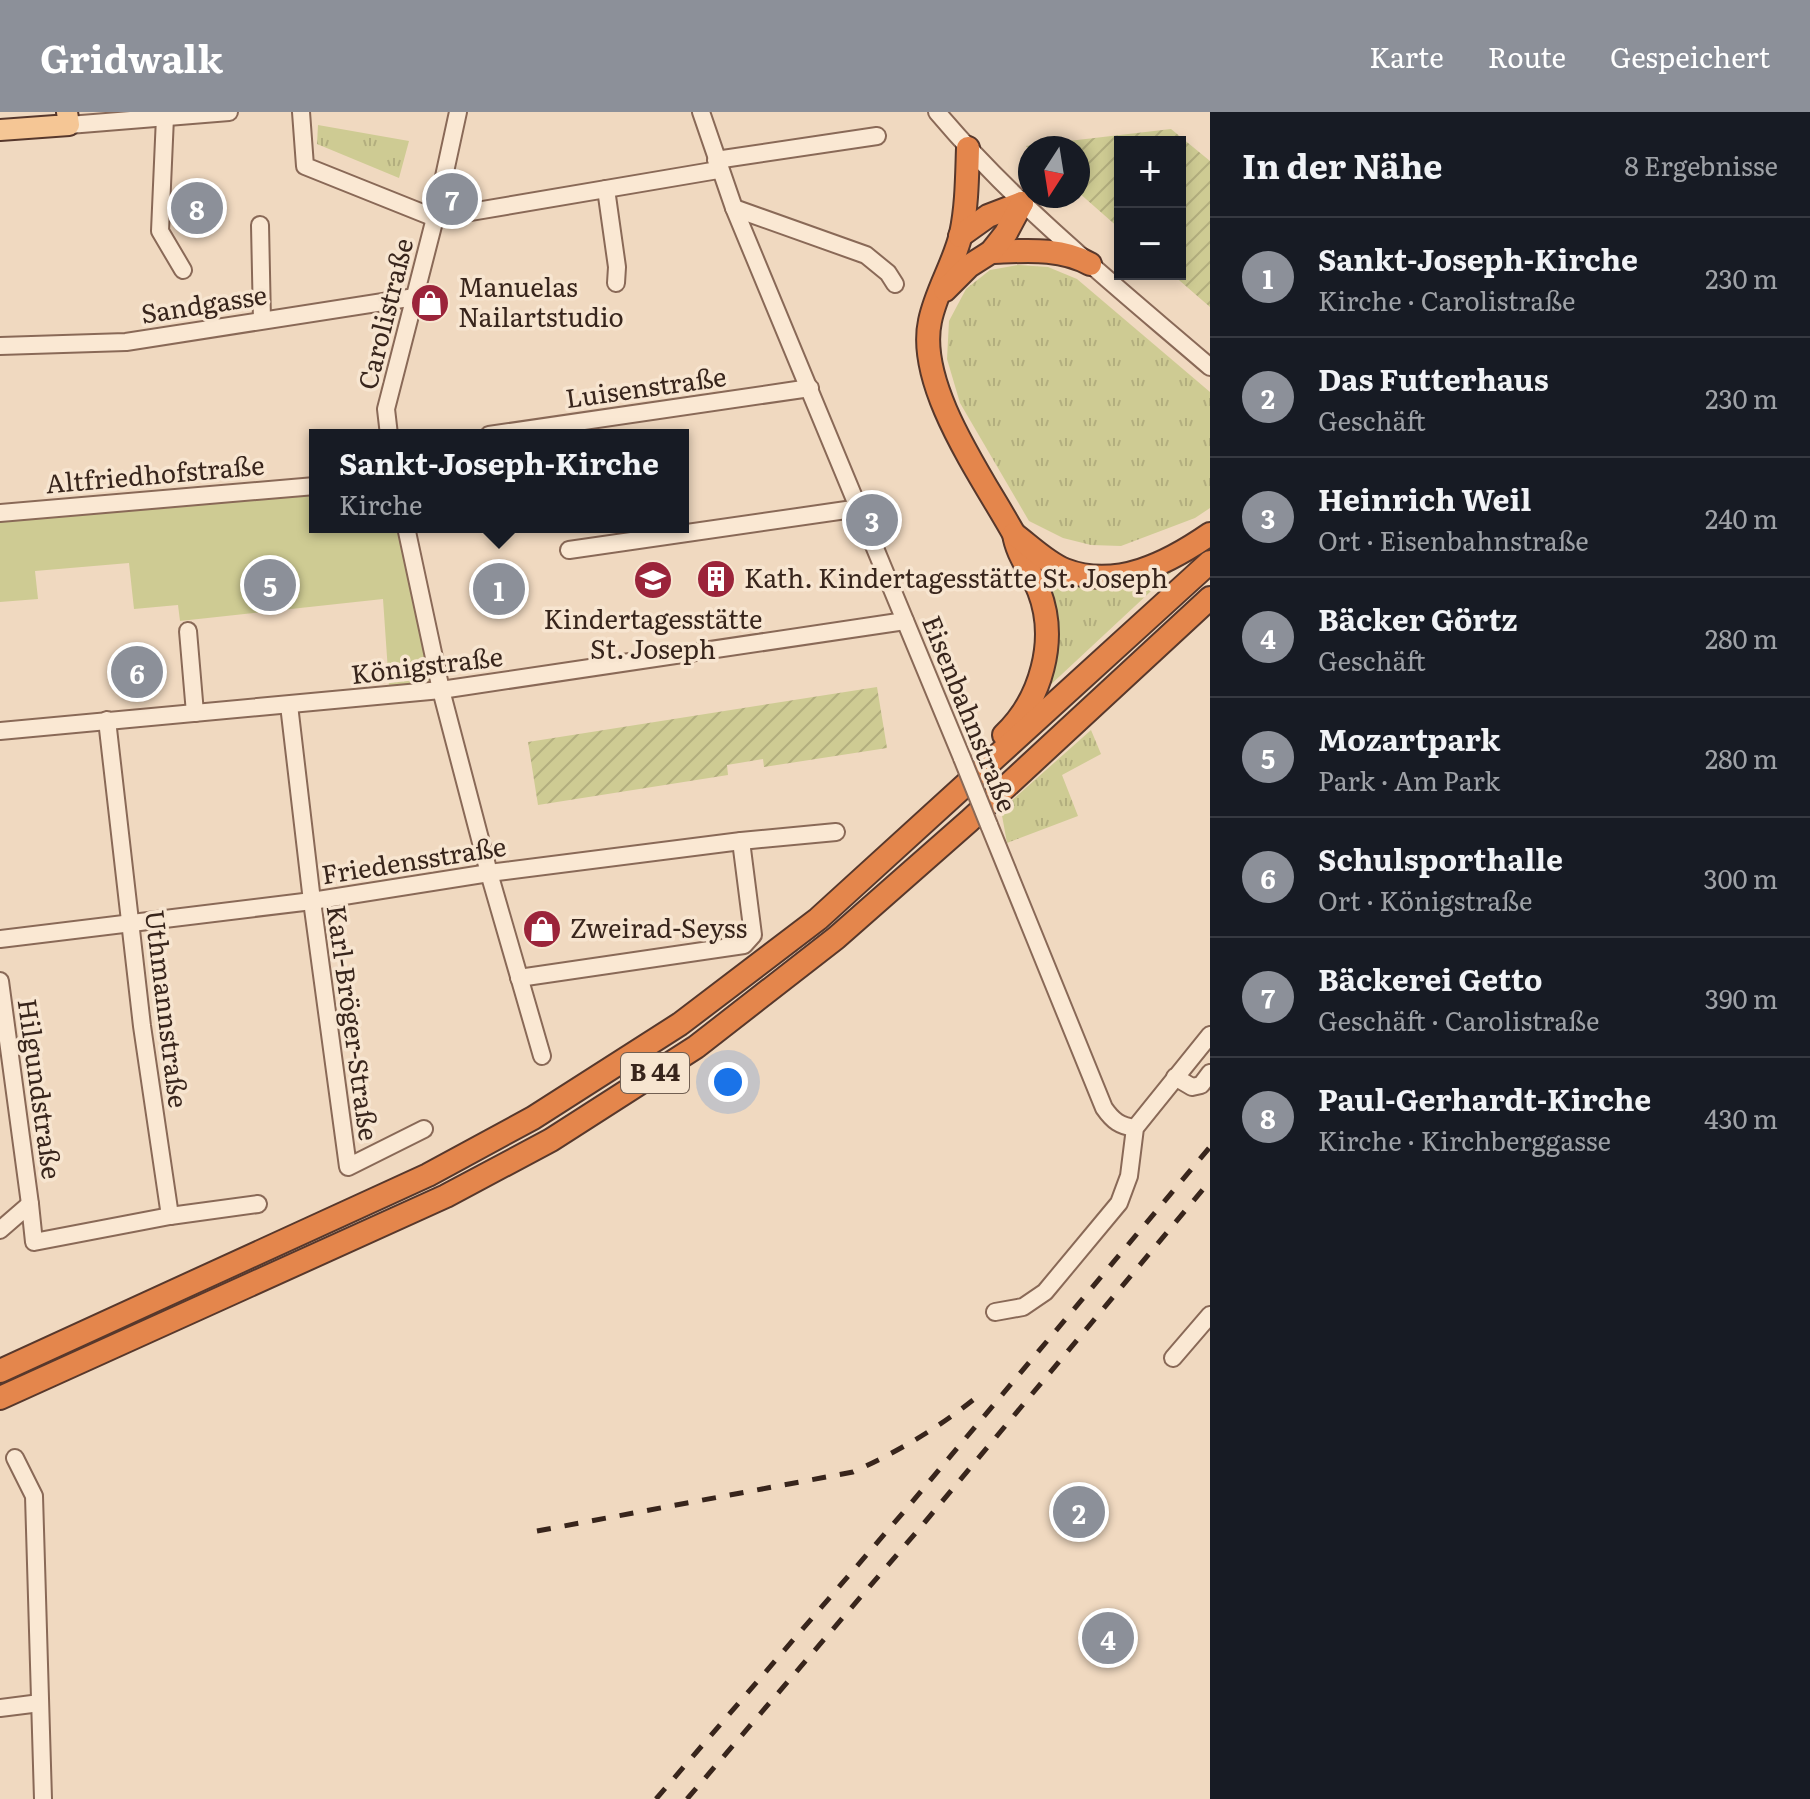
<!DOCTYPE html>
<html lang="de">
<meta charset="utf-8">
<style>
:root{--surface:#171b24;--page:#20242c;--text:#f1f3f6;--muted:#9ea1a6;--line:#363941;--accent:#8c9099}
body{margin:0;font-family:Literata,serif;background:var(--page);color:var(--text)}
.controls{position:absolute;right:24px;top:24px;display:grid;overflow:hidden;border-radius:0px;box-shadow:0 4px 12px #0003}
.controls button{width:72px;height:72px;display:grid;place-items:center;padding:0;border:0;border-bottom:2px solid var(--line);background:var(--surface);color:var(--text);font:40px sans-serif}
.compass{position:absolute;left:1018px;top:24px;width:72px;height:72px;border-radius:50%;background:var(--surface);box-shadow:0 4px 12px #0003;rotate:192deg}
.you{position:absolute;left:728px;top:970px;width:28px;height:28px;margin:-20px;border:6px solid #fff;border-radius:50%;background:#1a73e8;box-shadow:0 0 0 12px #1a73e833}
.badge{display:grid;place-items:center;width:52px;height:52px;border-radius:50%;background:var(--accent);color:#fff;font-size:26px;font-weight:700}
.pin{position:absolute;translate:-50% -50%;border:4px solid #fff;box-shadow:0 2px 8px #0006}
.popup{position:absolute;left:309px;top:317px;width:380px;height:104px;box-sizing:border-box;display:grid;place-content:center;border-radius:0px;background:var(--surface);filter:drop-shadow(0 2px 6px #0005);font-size:26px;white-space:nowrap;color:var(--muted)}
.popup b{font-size:30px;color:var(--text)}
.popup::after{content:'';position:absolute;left:50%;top:100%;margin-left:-16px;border:16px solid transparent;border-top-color:var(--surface)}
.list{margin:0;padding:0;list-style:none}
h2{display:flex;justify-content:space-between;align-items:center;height:104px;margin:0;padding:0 32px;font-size:34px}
h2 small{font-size:26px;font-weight:400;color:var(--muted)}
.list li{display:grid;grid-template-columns:52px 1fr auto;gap:24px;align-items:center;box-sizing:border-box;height:120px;padding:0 32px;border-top:2px solid var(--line)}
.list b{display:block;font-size:30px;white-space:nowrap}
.list p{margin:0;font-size:26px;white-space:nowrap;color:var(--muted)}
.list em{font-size:26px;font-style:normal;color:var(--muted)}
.map{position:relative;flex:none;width:1210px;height:1687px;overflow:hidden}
header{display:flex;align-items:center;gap:48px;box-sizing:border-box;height:112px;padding:0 40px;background:var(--accent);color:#fff}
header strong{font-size:38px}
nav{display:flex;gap:44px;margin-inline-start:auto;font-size:28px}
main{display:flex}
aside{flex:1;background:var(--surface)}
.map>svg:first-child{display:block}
.grass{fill:url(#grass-tufts)}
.park{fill:#cecb93}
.garden{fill:url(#garden-furrows)}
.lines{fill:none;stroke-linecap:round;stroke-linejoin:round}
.minor-casing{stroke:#896957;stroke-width:20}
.major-casing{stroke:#57382c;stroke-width:24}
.highway-casing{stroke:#57382c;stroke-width:26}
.minor{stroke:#fae8d3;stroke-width:16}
.major{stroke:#f5c695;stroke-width:20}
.highway{stroke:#e4864c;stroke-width:22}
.rail{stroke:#38251c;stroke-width:5;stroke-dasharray:14 14;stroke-linecap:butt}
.minor-bridge-casing{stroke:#896957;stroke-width:20;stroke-linecap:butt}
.minor-bridge{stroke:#fae8d3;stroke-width:16}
.labels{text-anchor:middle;stroke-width:7;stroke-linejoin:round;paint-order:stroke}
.shield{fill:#f7e5d0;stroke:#715f52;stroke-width:2}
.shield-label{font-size:24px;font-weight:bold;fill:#38251c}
.poi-label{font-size:26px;fill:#38251c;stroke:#f7e5d0;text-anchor:start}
.street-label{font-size:26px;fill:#38251c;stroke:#f7e5d0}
</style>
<header>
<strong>Gridwalk</strong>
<nav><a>Karte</a><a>Route</a><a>Gespeichert</a></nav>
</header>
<main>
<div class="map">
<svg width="1210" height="1687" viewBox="0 0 1210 1687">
<defs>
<pattern id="grass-tufts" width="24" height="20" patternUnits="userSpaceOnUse" patternTransform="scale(2)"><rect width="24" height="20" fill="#cecb93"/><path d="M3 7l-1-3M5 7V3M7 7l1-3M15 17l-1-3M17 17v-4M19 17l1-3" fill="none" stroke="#b2ae7e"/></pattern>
<pattern id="garden-furrows" width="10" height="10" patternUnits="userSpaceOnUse" patternTransform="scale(2)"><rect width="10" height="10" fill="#cecb93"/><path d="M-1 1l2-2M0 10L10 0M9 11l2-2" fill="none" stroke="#b2ae7e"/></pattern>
</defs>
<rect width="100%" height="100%" fill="#f0d9c0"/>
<g class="grass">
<polygon points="318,13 409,29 399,66 317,32"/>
<polygon points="1018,153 1048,155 1077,167 1210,280 1210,396 1195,406 1121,434 1091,433 1063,426 1029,409 960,291 947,247 949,209 966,177 990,158"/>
<polygon points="1033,446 1053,459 1179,453 1046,577"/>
<polygon points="1091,618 1101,642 1062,663 1078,704 1007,731 1001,698"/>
</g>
<polygon class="park" points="315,382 315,415 397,415 430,571 389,574 383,487 180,509 178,493 134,497 129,451 35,459 38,487 0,490 0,408"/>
<g class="garden">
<polygon points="1171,17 1210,49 1210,195 1172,162 1180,162 1180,30 1120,30 1120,117 1078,80 1078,36 1030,36 1030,38 1026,34"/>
<polygon points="877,575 887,636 764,655 763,647 727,653 728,663 538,693 528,630"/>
</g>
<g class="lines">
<g class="minor-casing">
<g id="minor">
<polyline points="301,0 305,54 435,106 718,58"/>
<polyline points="701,0 734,96 962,646"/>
<path d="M937,0C1017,95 1116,174 1210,255"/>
<polyline points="165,5 160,119 183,158"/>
<polyline points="69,13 229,0"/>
<polyline points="716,48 877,24"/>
<polyline points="606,77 617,155 616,171"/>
<polyline points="734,96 866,143 888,161 895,172"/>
<polyline points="260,113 262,208"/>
<polyline points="0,234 126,230 415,185"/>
<polyline points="389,323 386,297 435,106 458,0"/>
<polyline points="489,323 810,276"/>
<polyline points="0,401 315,374"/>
<polyline points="406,415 441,578 489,761 542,944"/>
<polyline points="569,438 860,396"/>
<polyline points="188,519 195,601"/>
<polyline points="289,593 312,789 348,1055 424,1017"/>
<polyline points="107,608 142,914 170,1104"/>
<polyline points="0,619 441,578 905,509"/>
<path d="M989,713L1104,996C1113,1009 1120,1014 1135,1016"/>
<polyline points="0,827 312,789 489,761 741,729 836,720"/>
<polyline points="519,866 744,833 753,823 741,729"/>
<polyline points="0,869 30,1092"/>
<polyline points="1175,965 1192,975 1201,973 1210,961"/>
<polyline points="0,1118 30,1092 34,1130 170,1104 258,1092"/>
<polyline points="995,1200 1023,1195 1045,1180 1119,1091 1129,1064 1135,1016 1210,923"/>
<polyline points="1173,1246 1210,1203"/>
<polyline points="15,1346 34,1384 43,1687"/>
<polyline points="0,1596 40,1591"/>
</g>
</g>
<g class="major-casing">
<polyline id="major" points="0,18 69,13 67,0"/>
</g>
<g class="highway-casing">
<g id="highway">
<path d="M968,36C967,65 967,94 961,122C954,152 936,179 930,209C916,274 983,366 1014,422C1017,443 1031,459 1039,479C1058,528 1041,588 1004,623"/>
<polyline points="960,124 988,104 1022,91"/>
<path d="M991,140C1024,139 1060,135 1090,152"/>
<polyline points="945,178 969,154 991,140 1006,121 1022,91"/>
<path d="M1014,422C1029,433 1047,451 1065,458C1116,478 1168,451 1210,422"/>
<polyline points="0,1259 428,1063 533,1006 680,912 818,807 1210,450"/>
<polyline points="0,1286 446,1084 551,1028 696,935 836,826 969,709 1210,486"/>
</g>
</g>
<use href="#minor" class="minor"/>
<use href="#major" class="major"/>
<use href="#highway" class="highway"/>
<g class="rail">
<path d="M537,1419L853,1360C897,1340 935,1318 973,1288"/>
<polyline points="656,1687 907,1396 1210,1035"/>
<polyline points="687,1687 925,1410 1210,1069"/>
</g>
<g class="minor-bridge-casing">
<polyline id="minor-bridge" points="962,646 989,713"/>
</g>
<use href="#minor-bridge" class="minor-bridge"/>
</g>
<defs>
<g id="shop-disc" transform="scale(2)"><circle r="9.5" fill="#9b243a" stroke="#f7e5d0"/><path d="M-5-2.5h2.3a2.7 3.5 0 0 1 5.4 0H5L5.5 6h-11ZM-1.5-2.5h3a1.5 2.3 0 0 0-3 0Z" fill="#fff"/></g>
<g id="building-disc" transform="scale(2)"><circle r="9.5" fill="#9b243a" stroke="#f7e5d0"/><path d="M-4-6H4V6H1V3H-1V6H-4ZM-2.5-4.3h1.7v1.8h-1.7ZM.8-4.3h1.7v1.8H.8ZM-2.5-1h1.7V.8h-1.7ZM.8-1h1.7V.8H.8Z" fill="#fff"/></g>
<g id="school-disc" transform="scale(2)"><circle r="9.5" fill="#9b243a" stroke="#f7e5d0"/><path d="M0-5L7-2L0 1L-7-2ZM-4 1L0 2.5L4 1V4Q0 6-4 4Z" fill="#fff"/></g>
</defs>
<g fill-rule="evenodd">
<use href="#shop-disc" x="430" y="191"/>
<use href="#building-disc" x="716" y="467"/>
<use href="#school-disc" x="653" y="468"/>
<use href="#shop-disc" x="542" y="817"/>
</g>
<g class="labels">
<rect class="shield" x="621" y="941" width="68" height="40" rx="6"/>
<g class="shield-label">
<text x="655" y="969">B 44</text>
</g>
<g class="poi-label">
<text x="458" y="185">Manuelas<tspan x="458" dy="30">Nailartstudio</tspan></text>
<text x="744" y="476">Kath. Kindertagesstätte St. Joseph</text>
<text x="653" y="517" text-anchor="middle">Kindertagesstätte<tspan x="653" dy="30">St. Joseph</tspan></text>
<text x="570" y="826">Zweirad-Seyss</text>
</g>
<g class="street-label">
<text transform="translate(204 193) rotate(-9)" y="9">Sandgasse</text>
<text transform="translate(386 202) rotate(-76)" y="9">Carolistraße</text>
<text transform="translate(646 276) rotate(-8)" y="9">Luisenstraße</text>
<text transform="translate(155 363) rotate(-5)" y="9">Altfriedhofstraße</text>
<text transform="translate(427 554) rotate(-7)" y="9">Königstraße</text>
<text transform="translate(969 602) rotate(68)" y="9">Eisenbahnstraße</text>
<text transform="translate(414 749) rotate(-9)" y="9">Friedensstraße</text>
<text transform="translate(166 897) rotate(83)" y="9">Uthmannstraße</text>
<text transform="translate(352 911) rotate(82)" y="9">Karl-Bröger-Straße</text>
<text transform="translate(39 977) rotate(82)" y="9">Hilgundstraße</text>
</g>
</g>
</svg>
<div class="controls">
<button>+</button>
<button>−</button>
</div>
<svg class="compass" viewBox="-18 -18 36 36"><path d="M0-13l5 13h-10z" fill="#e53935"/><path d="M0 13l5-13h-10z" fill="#9ea1a6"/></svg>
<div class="you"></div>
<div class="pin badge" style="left:499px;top:477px">1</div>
<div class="popup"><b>Sankt-Joseph-Kirche</b>Kirche</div>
<div class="pin badge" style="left:1079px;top:1400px">2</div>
<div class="pin badge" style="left:872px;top:408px">3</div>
<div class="pin badge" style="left:1108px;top:1526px">4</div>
<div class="pin badge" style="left:270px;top:473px">5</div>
<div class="pin badge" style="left:137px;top:560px">6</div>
<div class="pin badge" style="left:452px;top:87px">7</div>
<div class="pin badge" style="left:197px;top:96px">8</div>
</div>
<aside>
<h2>In der Nähe<small>8 Ergebnisse</small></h2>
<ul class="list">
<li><span class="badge">1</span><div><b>Sankt-Joseph-Kirche</b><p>Kirche · Carolistraße</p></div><em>230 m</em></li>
<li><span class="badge">2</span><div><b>Das Futterhaus</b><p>Geschäft</p></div><em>230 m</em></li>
<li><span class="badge">3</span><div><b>Heinrich Weil</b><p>Ort · Eisenbahnstraße</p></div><em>240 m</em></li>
<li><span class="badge">4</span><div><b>Bäcker Görtz</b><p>Geschäft</p></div><em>280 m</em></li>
<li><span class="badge">5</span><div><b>Mozartpark</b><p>Park · Am Park</p></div><em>280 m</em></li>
<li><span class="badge">6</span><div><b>Schulsporthalle</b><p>Ort · Königstraße</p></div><em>300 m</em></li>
<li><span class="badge">7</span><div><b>Bäckerei Getto</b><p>Geschäft · Carolistraße</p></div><em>390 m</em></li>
<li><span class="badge">8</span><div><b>Paul-Gerhardt-Kirche</b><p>Kirche · Kirchberggasse</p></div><em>430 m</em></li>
</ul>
</aside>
</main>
